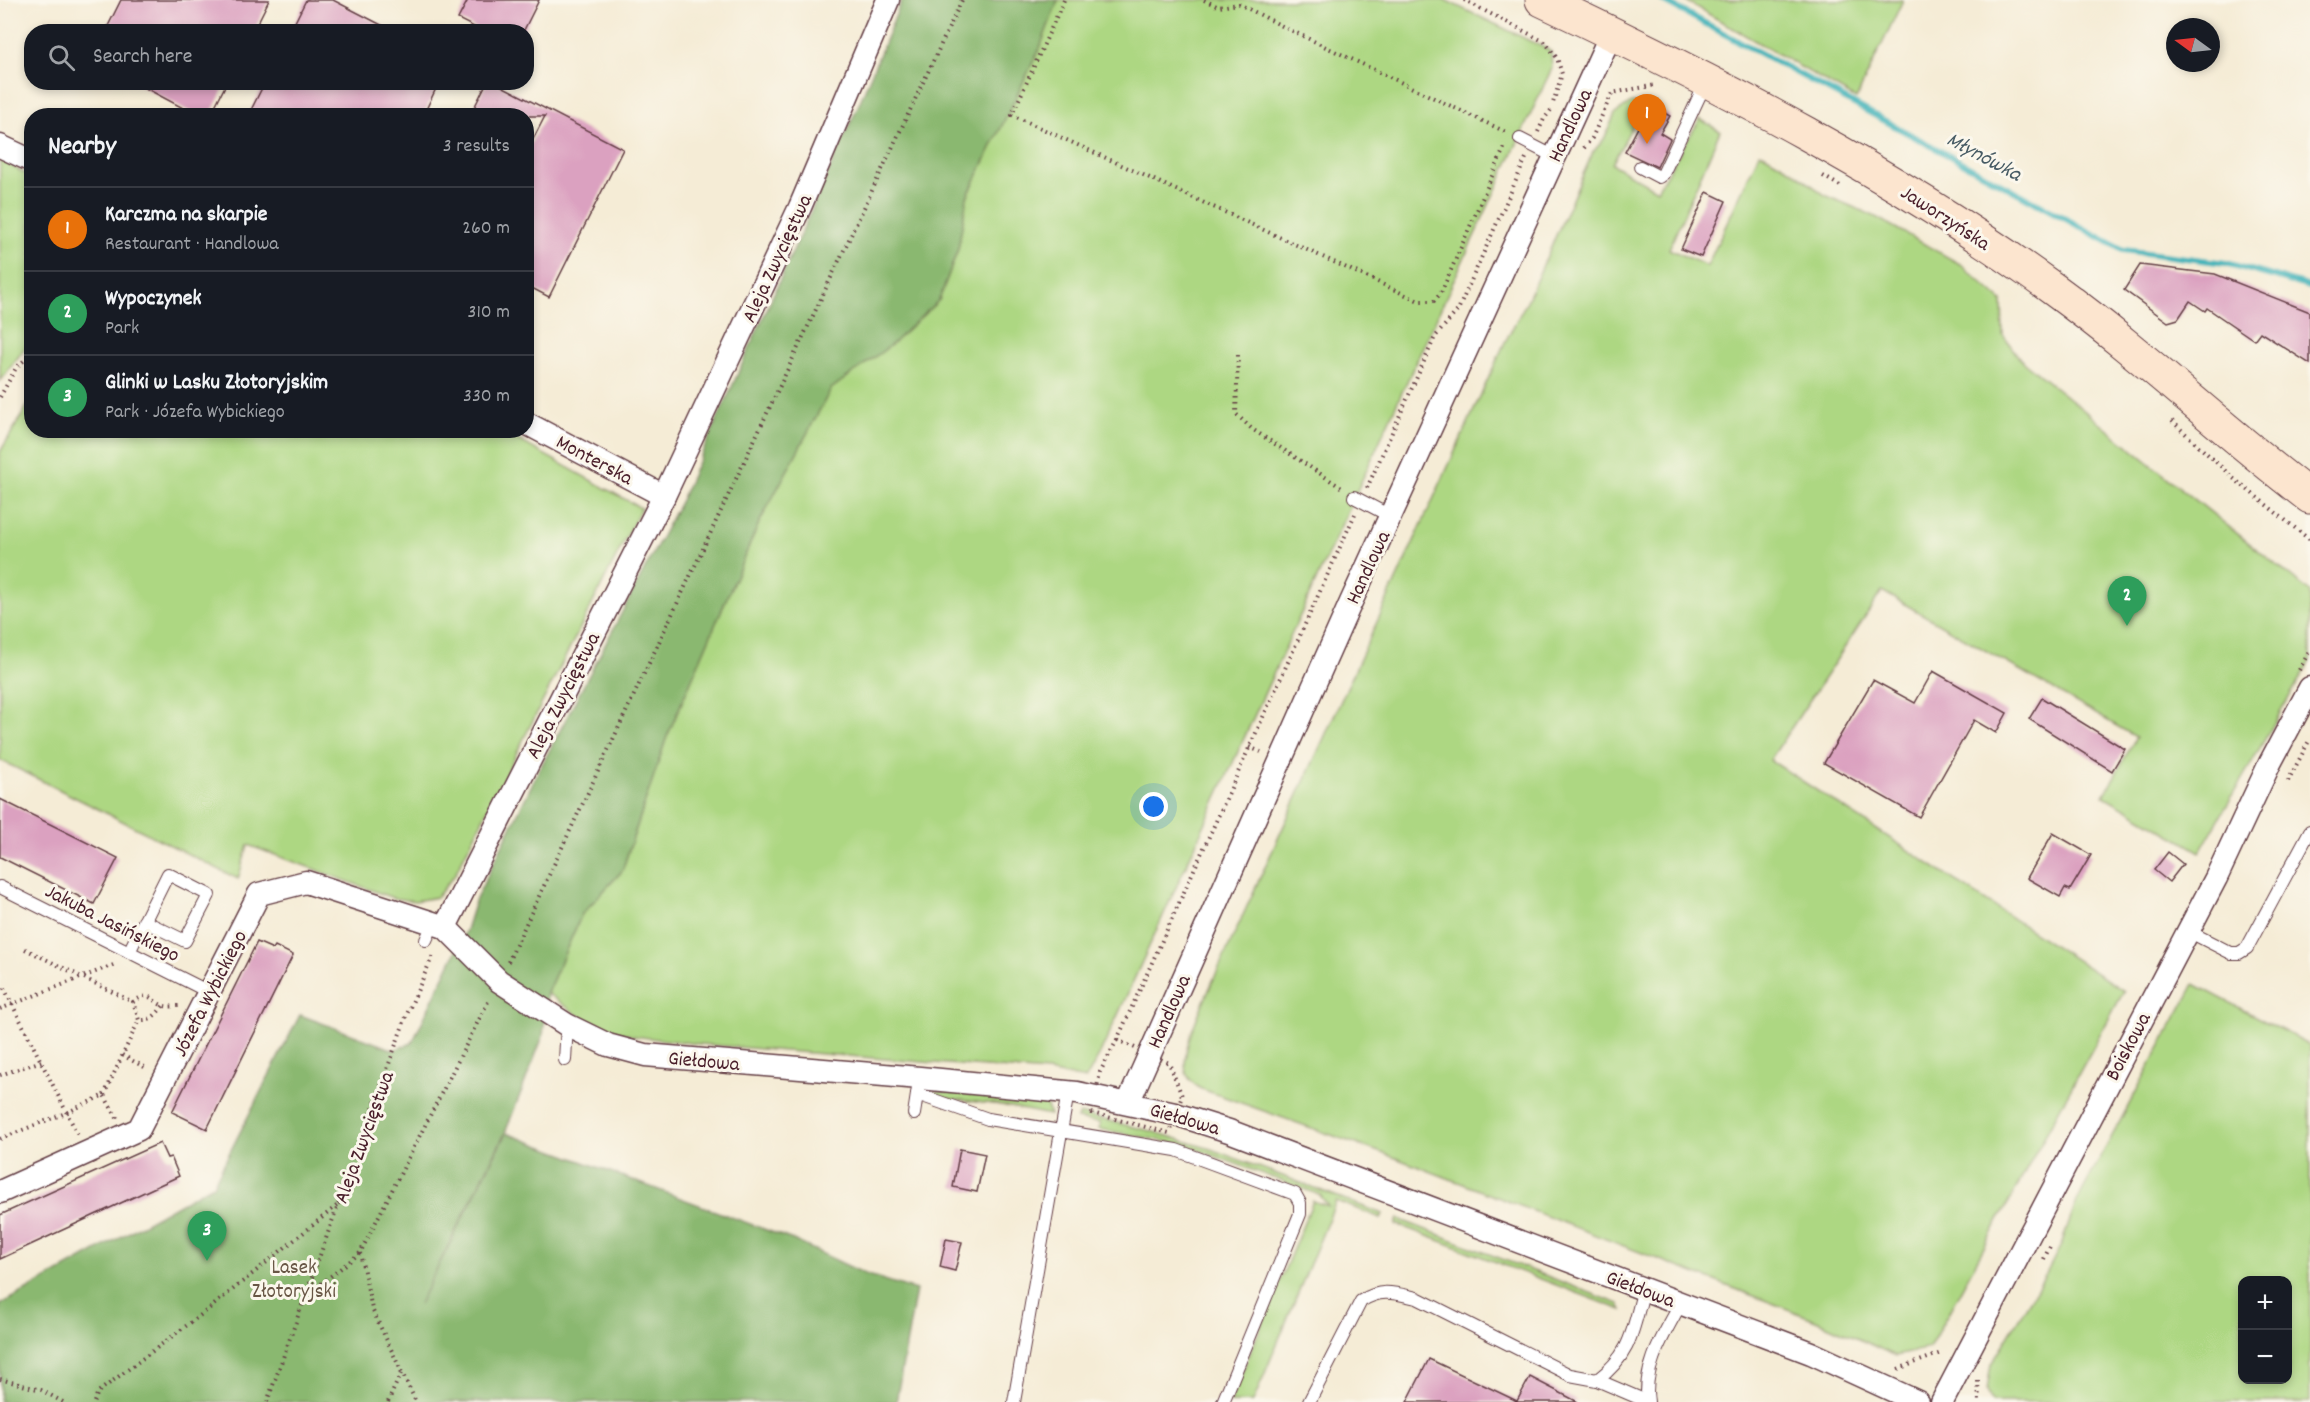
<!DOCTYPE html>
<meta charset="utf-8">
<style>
:root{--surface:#171b24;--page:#20242c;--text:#f1f3f6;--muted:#9ea1a6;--line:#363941;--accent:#b45309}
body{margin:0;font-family:Dekko,sans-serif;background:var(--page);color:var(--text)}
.controls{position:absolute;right:18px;bottom:18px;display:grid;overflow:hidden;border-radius:12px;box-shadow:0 3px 9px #0003}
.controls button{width:54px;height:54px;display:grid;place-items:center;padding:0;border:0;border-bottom:2px solid var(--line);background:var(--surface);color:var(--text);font:30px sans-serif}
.compass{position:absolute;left:2166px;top:18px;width:54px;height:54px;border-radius:50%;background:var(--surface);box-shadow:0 3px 9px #0003;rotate:285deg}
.you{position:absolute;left:1154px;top:807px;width:21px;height:21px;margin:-15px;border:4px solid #fff;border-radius:50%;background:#1a73e8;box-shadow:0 0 0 9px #1a73e833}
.badge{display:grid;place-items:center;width:39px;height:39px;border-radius:50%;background:var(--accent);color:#fff;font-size:20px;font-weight:700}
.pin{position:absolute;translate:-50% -50px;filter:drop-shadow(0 2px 3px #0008)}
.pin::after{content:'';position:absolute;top:32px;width:21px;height:18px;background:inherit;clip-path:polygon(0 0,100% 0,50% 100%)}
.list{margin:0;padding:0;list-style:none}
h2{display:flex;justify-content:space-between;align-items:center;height:78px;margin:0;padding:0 24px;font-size:26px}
h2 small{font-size:20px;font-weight:400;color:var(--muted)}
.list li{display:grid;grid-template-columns:39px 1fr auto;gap:18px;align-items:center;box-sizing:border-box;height:84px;padding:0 24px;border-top:2px solid var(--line)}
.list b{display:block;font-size:22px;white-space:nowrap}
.list p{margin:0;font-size:20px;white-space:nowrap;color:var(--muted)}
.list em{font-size:20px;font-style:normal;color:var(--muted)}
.icon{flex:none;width:33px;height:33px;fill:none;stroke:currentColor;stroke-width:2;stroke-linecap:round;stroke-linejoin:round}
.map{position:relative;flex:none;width:2310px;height:1402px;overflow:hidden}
.search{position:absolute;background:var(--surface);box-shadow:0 3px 9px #0003;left:24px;top:24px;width:510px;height:66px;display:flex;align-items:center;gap:15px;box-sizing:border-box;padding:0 21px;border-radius:24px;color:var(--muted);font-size:22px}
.panel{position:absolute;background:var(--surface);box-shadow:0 3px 9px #0003;left:24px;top:108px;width:510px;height:330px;border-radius:24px}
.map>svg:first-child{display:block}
.green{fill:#add782;stroke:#7c7b56;stroke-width:1.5;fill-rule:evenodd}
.forest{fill:#8ab870;stroke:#6a6c4e;stroke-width:1.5}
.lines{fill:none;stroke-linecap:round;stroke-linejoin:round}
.stream{stroke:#43b4ba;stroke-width:6}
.building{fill:#dba1c0}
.lane-casing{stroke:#643e45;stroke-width:14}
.street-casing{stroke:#643e45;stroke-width:25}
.secondary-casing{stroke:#643e45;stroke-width:35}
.path{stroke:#643e45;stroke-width:4;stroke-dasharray:1.5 4.5;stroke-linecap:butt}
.lane{stroke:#fff;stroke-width:12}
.street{stroke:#fff;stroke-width:22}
.secondary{stroke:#fce5cf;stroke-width:33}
.labels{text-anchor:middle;stroke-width:6;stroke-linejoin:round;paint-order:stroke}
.street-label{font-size:21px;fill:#4a1f2b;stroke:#fbf7ec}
.park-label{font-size:21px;fill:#685645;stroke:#fbf7ec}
.water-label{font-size:22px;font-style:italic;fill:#475b64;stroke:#fbf7ec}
</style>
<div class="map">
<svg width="2310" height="1402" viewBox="0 0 2310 1402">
<rect width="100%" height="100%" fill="#fbf7ec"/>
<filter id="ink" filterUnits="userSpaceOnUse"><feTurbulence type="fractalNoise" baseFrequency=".0167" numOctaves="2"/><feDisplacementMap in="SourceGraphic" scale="12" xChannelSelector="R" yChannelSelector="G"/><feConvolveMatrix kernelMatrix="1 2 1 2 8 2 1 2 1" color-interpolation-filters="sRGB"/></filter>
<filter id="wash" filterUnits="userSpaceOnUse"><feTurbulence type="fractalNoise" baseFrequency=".008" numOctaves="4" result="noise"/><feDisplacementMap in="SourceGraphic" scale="24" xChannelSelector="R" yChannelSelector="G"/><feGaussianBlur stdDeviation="1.35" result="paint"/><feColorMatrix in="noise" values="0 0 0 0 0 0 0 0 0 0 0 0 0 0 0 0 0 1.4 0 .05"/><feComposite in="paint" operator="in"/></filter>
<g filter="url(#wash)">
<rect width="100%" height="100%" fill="#f5ecd6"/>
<g class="green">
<polygon points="1058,0 1445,0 1551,51 1552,68 1398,401 1100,1054 1086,1079 1047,1072 699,1044 633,1036 607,1029 579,1016 547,993 582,914 622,871 666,739 759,523 831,389 891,345 939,300 958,249 967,197 1039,50"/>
<polygon points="1684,0 1903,0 1856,99"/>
<path d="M1631,103L1644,104L1612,164L1657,190L1700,119L1720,131L1669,249L1707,266L1760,152L1791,170L1825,195L1874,216L1962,265L2002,301L2003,335L2020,359L2310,592V661L2200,852L2104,796L2136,737L1882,591L1770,760L2124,991L1929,1348L1896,1356L1816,1320L1393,1157L1199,1088C1196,1085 1191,1082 1189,1078C1175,1059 1203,1005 1211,985L1505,342L1527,301L1593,152L1604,139L1615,114Z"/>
<polygon points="0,159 31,177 31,340 0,381"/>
<polygon points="31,400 32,430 502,431 641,508 455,874 437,897 415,901 393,898 248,845 238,879 0,760 0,452"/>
<path d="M2194,984L2310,1045V1402H1992L1987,1390L1991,1364L2045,1276L2061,1245L2077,1201ZM2242,1280H2288V1380H2242Z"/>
<polygon points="937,1091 1037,1100 1047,1106 1050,1115 1001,1105 936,1097 933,1093"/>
<polygon points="1079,1114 1151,1131 1211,1149 1383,1214 1381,1218 1336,1201 1253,1402 1230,1402 1313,1201 1328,1206 1320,1195 1185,1145 1099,1129 1100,1123 1077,1119"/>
<polygon points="1398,1219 1619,1304 1622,1310 1396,1224"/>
</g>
<polygon class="forest" points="902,0 1058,0 1039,50 967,197 958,249 939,300 891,345 831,389 759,523 666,739 622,871 582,914 547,993 543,1036 505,1133 419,1304 506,1133 793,1240 865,1274 916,1290 896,1402 0,1402 0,1305 213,1185 300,1015 394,1050 412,1043 466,930 475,901 536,776 681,500 859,104"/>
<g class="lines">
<polyline class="stream" points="1662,0 2123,250 2226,263 2310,287"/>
</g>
<g id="blocks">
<g class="building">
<polygon points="121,0 269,0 253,32 105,32"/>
<polygon points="306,0 333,0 395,32 290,32"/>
<polygon points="468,0 539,0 523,32 476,32 476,28 458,19"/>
<polygon points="134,82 227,82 210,116 198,116"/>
<polygon points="265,82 439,82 423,116 248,116"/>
<polygon points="487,82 494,82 623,149 549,297 526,285 526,153 545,116 470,116"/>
<polygon points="1650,105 1670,116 1660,133 1670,139 1657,167 1625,152"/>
<polygon points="1707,192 1726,201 1701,257 1681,249"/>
<polygon points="2140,265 2215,274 2310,312 2310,364 2260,332 2254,340 2207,308 2205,311 2190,301 2178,319 2168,322 2124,290"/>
<polygon points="1933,671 2007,713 1996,733 1974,720 1919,817 1824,763 1873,680 1915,703"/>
<polygon points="2042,698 2125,749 2112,771 2029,719"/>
<polygon points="0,799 118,858 94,904 0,857"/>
<polygon points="2053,833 2091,855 2070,890 2065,888 2060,897 2027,878"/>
<polygon points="2168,852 2183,864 2169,882 2154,870"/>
<polygon points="257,942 273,949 275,946 293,955 207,1129 172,1112"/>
<polygon points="160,1143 167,1158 171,1157 179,1176 0,1259 0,1215"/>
<polygon points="960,1149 985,1154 977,1192 953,1187"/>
<polygon points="946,1239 962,1242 955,1271 940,1267"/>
<polygon points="1429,1359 1517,1401 1530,1377 1578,1402 1407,1402"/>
</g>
</g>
</g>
<g filter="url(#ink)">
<use href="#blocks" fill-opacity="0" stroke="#643e45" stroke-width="1.5"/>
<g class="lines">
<g class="lane-casing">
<g id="lane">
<polyline points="1520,139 1555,157"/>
<polyline points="1640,167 1659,177 1663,174 1706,82"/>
<polyline points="1354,497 1390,516"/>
<polyline points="0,887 209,992"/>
<polyline points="2188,931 2231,953 2239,953 2247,948 2310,831"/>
<polyline points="426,940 433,924"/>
<polyline points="129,952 168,874 209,895 185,941 144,921"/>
<polyline points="565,1060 567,1025"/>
<polyline points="917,1094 988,1119 1176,1150 1295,1194 1300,1203 1300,1214 1223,1402"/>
<polyline points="914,1114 918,1088"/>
<polyline points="1597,1380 1646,1401"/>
<polyline points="1014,1402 1068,1092"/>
<path d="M1309,1402L1361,1301C1382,1288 1394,1293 1417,1298L1570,1375L1597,1380C1632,1354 1633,1328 1644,1289"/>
<path d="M1648,1402C1642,1367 1665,1333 1681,1303"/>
</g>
</g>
<g class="street-casing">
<g id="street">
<polyline points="0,146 32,161"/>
<polyline points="526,423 664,496"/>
<polyline points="445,927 664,496 800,207 888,0"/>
<polyline points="1128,1103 1351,602 1611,34"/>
<polyline points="0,1192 139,1129 259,894 306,882 445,927 499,981 567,1025 608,1045 645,1055 920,1078 1077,1093 1175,1114 1229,1131 1811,1353 1918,1402"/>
<polyline points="1942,1402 2216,878 2270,763 2310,688"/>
</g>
</g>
<g class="secondary-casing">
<path id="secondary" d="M1542,0C1720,84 1896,174 2056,291C2144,355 2223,431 2310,497"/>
</g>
<g class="path">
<polyline points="1064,0 1012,115 1419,301 1434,301 1441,293 1505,146"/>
<polyline points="1204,0 1219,7 1239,4 1288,29 1508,133"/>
<polyline points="1464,0 1545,42 1557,58 1562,74 1553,103"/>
<polyline points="1538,132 1544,119 1551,110"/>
<polyline points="1584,148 1592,138 1612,93 1656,85"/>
<polyline points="1823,176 1842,187"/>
<polyline points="1238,355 1236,414 1252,429 1342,488"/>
<polyline points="0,397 16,368 32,353"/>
<polyline points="2172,421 2233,478 2310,540"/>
<polyline points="1367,488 1435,337 1458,310 1526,158"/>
<polyline points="2299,670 2310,650"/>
<polyline points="1249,747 1261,752"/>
<polyline points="2288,781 2310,739"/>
<polyline points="25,949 133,1002"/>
<polyline points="508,962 962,0"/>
<polyline points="4,988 78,1135"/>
<path d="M163,1006C156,1015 151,1021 139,1020L133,1002C152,989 150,1002 165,1006C169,1007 176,1006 180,1006"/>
<polyline points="0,1009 116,964"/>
<polyline points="1117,1040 1355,514"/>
<polygon points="1117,1040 1169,1063 1182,1096 1169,1133 1092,1113 1100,1072"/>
<polyline points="122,1055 148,1069"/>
<polyline points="0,1075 42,1061"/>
<polyline points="104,1095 139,1020"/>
<polyline points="0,1139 68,1112 104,1095 117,1118"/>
<polyline points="360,1253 372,1309 416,1402"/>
<polyline points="2044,1259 2051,1244"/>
<polyline points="307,1295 360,1253 490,998"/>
<polyline points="1898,1369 1941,1353"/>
<polyline points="0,1379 41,1390 63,1402"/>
<polyline points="1978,1381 1979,1402"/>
<polyline points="94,1402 98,1392 210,1308 339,1204"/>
<polyline points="267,1402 407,1014 434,953"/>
<polyline points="388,1402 401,1373"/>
</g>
<use href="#lane" class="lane"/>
<use href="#street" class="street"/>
<use href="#secondary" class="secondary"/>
</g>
</g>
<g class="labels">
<g class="street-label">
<text transform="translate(1569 125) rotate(-65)" y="7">Handlowa</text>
<text transform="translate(1946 217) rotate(33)" y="7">Jaworzyńska</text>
<text transform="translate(776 258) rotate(-65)" y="7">Aleja Zwycięstwa</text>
<text transform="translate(595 459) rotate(28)" y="7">Monterska</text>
<text transform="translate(1367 567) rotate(-65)" y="7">Handlowa</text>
<text transform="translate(562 695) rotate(-63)" y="7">Aleja Zwycięstwa</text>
<text transform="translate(113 922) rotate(27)" y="7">Jakuba Jasińskiego</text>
<text transform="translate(209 993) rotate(-63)" y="7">Józefa Wybickiego</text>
<text transform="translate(1168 1011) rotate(-66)" y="7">Handlowa</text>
<text transform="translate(2127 1046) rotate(-62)" y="7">Boiskowa</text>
<text transform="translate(704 1060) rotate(5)" y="7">Giełdowa</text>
<text transform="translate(1185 1118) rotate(16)" y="7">Giełdowa</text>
<text transform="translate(363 1137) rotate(-70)" y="7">Aleja Zwycięstwa</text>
<text transform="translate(1641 1288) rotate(21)" y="7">Giełdowa</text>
</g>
<g class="park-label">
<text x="294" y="1273">Lasek<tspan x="294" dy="24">Złotoryjski</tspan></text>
</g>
<g class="water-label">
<text transform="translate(1985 155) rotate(28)" y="8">Młynówka</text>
</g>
</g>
</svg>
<div class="controls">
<button>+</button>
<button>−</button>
</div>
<svg class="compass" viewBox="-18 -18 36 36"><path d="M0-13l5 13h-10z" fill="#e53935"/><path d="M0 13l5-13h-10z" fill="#9ea1a6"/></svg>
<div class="you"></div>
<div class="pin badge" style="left:1647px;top:144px;background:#e8710a">1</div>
<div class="pin badge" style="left:2127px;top:626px;background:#2e9e5b">2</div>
<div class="pin badge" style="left:207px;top:1261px;background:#2e9e5b">3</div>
<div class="search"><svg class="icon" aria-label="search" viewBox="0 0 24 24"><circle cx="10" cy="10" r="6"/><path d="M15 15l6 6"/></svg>Search here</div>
<section class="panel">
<h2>Nearby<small>3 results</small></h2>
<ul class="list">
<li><span class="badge" style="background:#e8710a">1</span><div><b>Karczma na skarpie</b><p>Restaurant · Handlowa</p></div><em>260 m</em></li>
<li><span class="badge" style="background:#2e9e5b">2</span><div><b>Wypoczynek</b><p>Park</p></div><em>310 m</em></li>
<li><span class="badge" style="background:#2e9e5b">3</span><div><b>Glinki w Lasku Złotoryjskim</b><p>Park · Józefa Wybickiego</p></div><em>330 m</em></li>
</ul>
</section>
</div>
